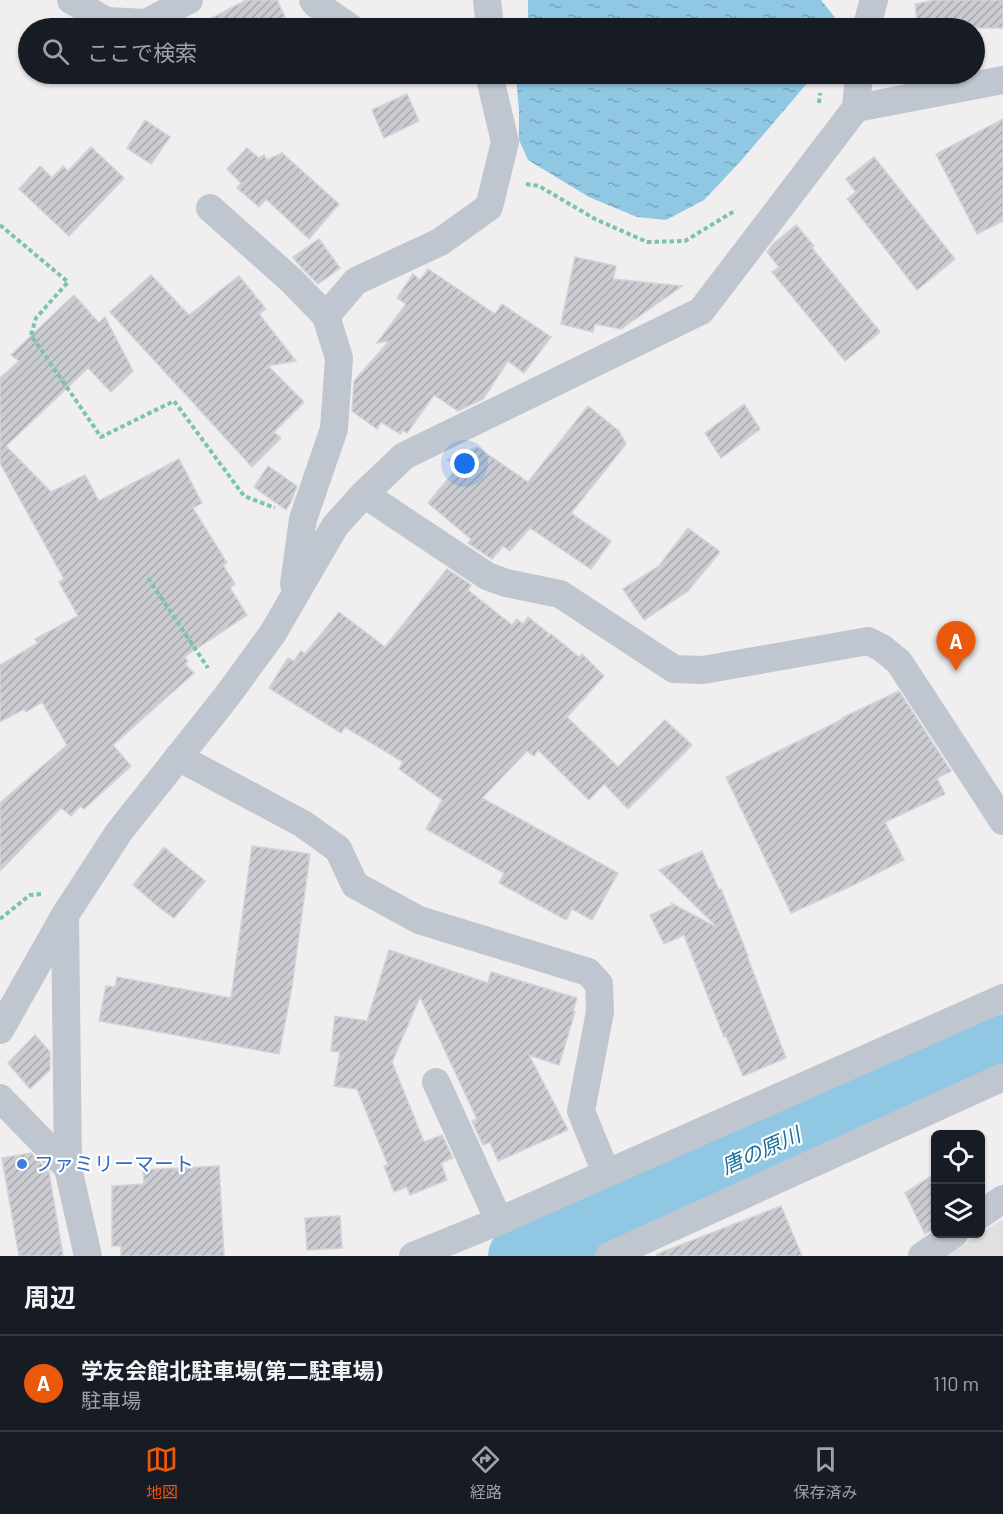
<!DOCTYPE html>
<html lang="ja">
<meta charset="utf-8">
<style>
:root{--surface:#171b24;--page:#20242c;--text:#f1f3f6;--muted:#9ea1a6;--line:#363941;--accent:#ea580c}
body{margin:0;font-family:Barlow,"Noto Sans JP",sans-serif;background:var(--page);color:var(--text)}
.controls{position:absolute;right:18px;bottom:18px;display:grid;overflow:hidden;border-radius:9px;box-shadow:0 2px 4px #0004}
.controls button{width:54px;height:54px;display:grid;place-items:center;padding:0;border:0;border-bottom:2px solid var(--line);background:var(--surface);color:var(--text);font:30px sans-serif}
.you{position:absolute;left:465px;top:464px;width:21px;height:21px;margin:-15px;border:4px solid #fff;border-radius:50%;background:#1a73e8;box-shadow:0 0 0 9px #1a73e833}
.badge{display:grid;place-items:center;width:39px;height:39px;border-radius:50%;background:var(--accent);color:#fff;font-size:20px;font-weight:700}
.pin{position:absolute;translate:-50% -50px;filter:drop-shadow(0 2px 3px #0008)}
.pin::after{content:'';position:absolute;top:32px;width:21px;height:18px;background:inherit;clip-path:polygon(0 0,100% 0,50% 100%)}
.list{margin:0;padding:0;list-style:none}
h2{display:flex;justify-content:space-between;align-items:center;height:78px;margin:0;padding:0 24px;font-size:26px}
h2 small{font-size:20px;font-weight:400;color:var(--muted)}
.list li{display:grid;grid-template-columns:39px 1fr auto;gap:18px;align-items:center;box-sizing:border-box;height:96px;padding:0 24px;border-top:2px solid var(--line)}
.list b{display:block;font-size:22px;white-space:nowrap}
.list p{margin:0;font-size:20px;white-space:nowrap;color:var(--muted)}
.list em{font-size:20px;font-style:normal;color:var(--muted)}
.icon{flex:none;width:33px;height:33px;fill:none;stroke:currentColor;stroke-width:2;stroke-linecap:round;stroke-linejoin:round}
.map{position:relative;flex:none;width:1003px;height:1256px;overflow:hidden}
.search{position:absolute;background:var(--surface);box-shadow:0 2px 4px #0004;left:18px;right:18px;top:18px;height:66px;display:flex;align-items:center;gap:15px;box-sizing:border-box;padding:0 21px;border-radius:33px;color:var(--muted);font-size:22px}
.sheet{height:174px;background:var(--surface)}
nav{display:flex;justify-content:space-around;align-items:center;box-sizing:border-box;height:84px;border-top:2px solid var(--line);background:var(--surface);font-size:16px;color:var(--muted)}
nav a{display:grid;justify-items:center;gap:3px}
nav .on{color:var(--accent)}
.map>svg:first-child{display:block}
.education{fill:#e1dfdf}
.water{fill:url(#water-ripples)}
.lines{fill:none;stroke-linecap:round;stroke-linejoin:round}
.river{stroke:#90c8e4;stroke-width:62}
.building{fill:url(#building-hatch);stroke:#d2d3d9;stroke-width:1.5}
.path{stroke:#7ac5a9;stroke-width:4;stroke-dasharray:4.5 3;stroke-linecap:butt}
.minor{stroke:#bfc6cf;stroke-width:28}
.shop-dot{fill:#3f7fe0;stroke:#fff;stroke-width:2}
.labels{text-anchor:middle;stroke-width:4.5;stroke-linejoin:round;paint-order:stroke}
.shop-label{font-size:20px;fill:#366cbe;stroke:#fff;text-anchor:start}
.water-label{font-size:21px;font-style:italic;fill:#18709b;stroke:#fff}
</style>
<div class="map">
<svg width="1003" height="1256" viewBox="0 0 1003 1256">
<defs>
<pattern id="water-ripples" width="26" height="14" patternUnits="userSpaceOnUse" patternTransform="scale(1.5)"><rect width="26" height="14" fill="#90c8e4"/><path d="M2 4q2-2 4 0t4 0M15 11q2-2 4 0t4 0" fill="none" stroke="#77a5bc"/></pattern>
<pattern id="building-hatch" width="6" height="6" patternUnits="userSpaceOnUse" patternTransform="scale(1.5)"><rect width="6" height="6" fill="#cbccd2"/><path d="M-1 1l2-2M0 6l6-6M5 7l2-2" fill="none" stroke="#a7a8ad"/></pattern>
</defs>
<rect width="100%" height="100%" fill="#f0eeee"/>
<polygon class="education" points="1003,1219 1003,1256 947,1256 1000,1221"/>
<g class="water">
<polygon points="528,0 821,0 840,24 838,28 528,28"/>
<polygon points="517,74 815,74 740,162 704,200 666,220 637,217 589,197 528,160 519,140 519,111 516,76"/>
</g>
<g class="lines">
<polyline class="river" points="519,1256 1003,1045"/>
</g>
<g class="building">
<polygon points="246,0 277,0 290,28 193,28"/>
<polygon points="935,0 1003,0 1003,28 918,28 915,4"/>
<polygon points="407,94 419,121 384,138 372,110"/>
<polygon points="1003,119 1003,221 977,234 936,154"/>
<polygon points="145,120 170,137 151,164 127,148"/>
<polygon points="91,147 124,178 69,236 19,189 40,166 52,178 63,166 68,171"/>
<polygon points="247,148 259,158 264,155 267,160 282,153 339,204 309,239 266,199 259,207 237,188 241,183 227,169"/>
<polygon points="874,157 955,259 917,290 847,199 856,192 846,179"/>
<polygon points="796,225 814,246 812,248 880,332 845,361 772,272 779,267 767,252 773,244"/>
<polygon points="319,239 340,268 318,284 300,266 293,257"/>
<polygon points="575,257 616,266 613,279 682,286 621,329 595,324 593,332 561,324"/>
<polygon points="428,269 495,314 502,304 551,337 524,373 508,361 483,399 458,411 434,395 407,433 403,430 400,434 381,422 377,429 352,411 354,381 389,341 377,343 406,304 397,298 413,274 420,280"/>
<polygon points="151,275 189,315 239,276 266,309 259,314 296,361 268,366 304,402 274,432 281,438 252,467 110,312"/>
<polygon points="74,295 99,323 105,317 133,371 111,392 88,368 6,446 51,492 85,475 99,501 179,459 202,503 193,508 227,563 223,565 235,584 230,588 247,615 184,657 188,661 185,664 194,673 113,745 131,766 84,809 80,806 71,816 61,808 0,871 0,803 67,745 42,702 26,712 24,709 0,722 0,665 38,643 35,639 78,616 59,582 64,579 0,463 0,378 19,361 11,355"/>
<polygon points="744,404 760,429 721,458 705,433"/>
<polygon points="588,406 619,431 626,444 571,513 611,541 591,569 530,528 510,551 503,546 492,559 468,543 471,539 428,503 458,467 447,460 477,447 528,482"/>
<polygon points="268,466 297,486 291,502 286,510 254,487"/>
<polygon points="688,528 720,552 688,591 644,620 623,589 659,566"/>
<polygon points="447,569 471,585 468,590 512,625 517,619 523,624 528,617 548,633 544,639 551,634 579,657 582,654 604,676 567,717 618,767 665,720 692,745 628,809 604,784 589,800 538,750 534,756 527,751 482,798 618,873 592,920 572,909 566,920 499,883 504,873 426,829 442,800 399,769 403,762 345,727 341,733 269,688 288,658 294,661 301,651 305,654 339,612 385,647"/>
<polygon points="899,691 951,771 937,778 945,794 885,822 904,860 849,887 791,913 726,777 843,719 842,718"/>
<polygon points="252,846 310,854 292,987 279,1054 99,1021 106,986 115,987 117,977 231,998"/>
<polygon points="164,847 205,881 174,918 160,908 133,885"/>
<polygon points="702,851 719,890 721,889 748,956 747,956 786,1058 743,1076 726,1036 724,1037 684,935 664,944 650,915 672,905 671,903 714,926 715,925 659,870"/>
<polygon points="389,950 488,983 491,972 577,998 573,1011 575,1012 559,1065 529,1055 568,1130 498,1161 490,1142 483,1145 472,1121 477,1119 420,997 392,1062 424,1142 442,1135 453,1158 441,1163 447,1180 410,1195 407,1187 394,1192 384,1166 388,1165 357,1089 334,1086 340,1052 331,1051 335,1016 367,1021"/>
<polygon points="35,1035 50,1052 50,1070 30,1089 8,1063"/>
<polygon points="31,1153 49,1172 63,1256 19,1256 2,1158"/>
<polygon points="219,1166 224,1256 121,1256 121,1246 112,1246 112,1186 144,1184 143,1170"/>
<polygon points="936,1173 936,1227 925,1234 905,1193"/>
<polygon points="781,1206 802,1256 657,1256 657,1254"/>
<polygon points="340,1216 342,1248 307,1250 305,1218"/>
</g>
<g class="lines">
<g class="path">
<polyline points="819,103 820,93"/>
<polyline points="526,184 539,186 595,219 647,242 685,241 736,210"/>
<polyline points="0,225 68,282 36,318 31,335 101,437 174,401 244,496 275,508"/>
<polyline points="148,578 208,668"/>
<polyline points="0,919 30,895 41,894"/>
</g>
<g class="minor">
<polyline points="71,0 106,21 146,23 189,0"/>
<polyline points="313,0 316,4 351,28"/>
<polyline points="487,0 490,28"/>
<polyline points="866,28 874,0"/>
<polyline points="856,108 1003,80"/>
<polyline points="210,208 291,280 326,316 339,358 334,429 303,519 294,584"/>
<polyline points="326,316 356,281 440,242 489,207 505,142 489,74"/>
<polyline points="364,494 487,576 506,583 560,594 674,669 703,670 868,641 882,648 899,662 1003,821"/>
<polyline points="178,757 303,824 338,849 355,885 419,920 588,972 599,984 600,1012 581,1111 606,1173"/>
<polyline points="65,917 68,1168 88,1256"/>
<polyline points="0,1030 65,915 119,832 227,696 273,633 335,526 364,494 404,456 701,311 856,108 859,74"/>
<polyline points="436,1082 499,1221"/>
<polyline points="0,1098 68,1168"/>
<polyline points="980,1215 1003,1199"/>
<polyline points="413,1256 499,1221 1003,998"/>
<polyline points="609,1256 1003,1077"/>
<polyline points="922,1256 954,1234"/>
</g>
</g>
<circle class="shop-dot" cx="22" cy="1164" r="6"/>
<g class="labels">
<g class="shop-label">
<text x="34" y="1171">ファミリーマート</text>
</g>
<g class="water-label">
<text transform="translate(761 1151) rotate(-24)" y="7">唐の原川</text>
</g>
</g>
</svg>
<div class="controls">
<button><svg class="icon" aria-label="locate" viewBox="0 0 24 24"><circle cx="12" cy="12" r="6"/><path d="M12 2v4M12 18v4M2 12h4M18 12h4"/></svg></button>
<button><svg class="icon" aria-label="layers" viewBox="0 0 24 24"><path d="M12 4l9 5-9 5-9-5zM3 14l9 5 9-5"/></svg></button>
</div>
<div class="you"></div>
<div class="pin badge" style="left:956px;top:671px">A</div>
<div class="search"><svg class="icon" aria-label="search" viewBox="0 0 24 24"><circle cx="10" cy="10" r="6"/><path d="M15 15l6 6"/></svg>ここで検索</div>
</div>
<section class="sheet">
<h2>周辺<small></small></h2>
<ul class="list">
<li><span class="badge">A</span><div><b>学友会館北駐車場(第二駐車場)</b><p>駐車場</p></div><em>110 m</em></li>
</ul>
</section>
<nav>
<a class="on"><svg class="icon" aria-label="map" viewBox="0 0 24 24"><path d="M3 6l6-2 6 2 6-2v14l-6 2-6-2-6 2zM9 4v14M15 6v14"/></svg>地図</a>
<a><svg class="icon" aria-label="directions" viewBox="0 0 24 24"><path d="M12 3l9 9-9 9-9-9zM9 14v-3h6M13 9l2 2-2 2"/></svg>経路</a>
<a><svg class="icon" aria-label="saved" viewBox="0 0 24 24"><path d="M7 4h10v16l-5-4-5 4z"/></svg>保存済み</a>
</nav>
